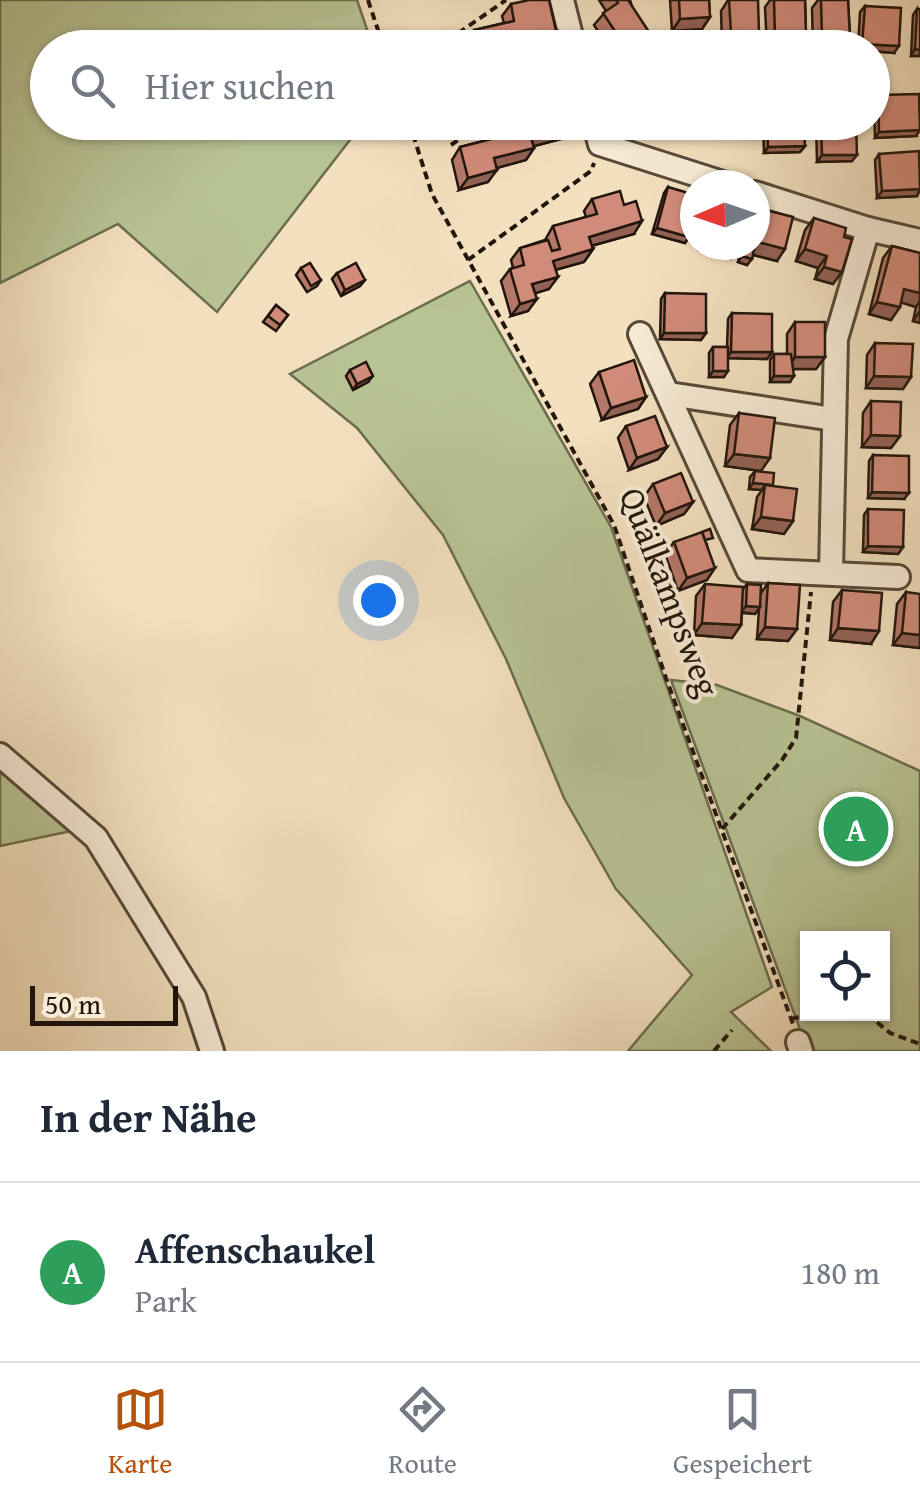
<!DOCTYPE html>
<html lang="de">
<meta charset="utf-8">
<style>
:root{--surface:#fff;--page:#f2f2f3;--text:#1f2937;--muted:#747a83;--line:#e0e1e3;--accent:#b45309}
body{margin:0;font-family:"Gentium Book Plus",serif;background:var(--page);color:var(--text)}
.controls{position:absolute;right:30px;bottom:30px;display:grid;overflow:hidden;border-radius:0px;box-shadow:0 2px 8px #0004}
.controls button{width:90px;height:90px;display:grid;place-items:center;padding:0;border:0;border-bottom:2px solid var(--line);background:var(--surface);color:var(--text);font:50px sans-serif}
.compass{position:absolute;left:680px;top:170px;width:90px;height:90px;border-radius:50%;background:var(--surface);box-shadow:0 2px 8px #0004;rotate:268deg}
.scale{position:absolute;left:30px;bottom:25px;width:148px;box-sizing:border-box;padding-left:10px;border:5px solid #21150c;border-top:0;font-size:28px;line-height:35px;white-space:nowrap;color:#21150c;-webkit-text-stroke:8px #f7ebd5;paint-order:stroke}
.you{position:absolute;left:378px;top:600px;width:35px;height:35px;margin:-25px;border:8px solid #fff;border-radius:50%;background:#1a73e8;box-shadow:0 0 0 15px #1a73e833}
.badge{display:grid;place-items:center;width:65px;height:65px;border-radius:50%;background:var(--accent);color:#fff;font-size:32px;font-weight:700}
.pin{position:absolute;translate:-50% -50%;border:5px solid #fff;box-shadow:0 2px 10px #0006}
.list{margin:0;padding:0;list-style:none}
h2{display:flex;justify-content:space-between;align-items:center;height:130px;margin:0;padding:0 40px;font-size:42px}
h2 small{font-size:32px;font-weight:400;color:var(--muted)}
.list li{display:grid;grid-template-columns:65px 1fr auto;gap:30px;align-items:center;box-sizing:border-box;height:180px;padding:0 40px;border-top:2px solid var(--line)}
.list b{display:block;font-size:38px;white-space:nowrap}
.list p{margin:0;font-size:32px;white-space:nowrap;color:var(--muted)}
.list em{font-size:32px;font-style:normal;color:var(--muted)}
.icon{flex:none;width:55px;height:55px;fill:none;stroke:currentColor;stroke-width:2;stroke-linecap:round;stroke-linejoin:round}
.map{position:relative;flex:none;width:920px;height:1051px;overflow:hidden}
.search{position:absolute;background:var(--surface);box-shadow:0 2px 8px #0004;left:30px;right:30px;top:30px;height:110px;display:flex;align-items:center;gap:25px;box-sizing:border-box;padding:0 35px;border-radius:55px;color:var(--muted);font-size:38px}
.sheet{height:310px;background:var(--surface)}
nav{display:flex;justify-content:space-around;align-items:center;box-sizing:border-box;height:140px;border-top:2px solid var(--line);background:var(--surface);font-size:28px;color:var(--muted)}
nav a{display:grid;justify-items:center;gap:5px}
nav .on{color:var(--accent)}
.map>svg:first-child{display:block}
.green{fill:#b8c394;stroke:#6c6c50;stroke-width:2.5;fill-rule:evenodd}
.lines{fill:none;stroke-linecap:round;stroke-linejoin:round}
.street-casing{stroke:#564839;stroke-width:28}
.path{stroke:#21150c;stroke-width:4;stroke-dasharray:8 5;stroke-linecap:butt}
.street{stroke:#f7ebd5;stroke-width:22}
.wall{fill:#b47869;stroke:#21150c;stroke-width:2.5}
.shaded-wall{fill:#926155;stroke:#21150c;stroke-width:2.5}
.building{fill:#d18b7a;stroke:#21150c;stroke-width:2.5}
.labels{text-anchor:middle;stroke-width:8;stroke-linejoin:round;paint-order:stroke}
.street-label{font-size:35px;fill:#21150c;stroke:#f7ebd5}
</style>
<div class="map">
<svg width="920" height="1051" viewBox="0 0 920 1051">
<rect width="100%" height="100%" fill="#f3e0bf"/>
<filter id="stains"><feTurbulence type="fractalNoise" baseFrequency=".002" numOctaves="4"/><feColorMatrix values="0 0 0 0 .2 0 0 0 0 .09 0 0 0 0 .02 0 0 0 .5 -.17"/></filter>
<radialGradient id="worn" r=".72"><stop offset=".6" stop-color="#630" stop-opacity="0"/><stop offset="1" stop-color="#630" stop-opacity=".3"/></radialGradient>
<g class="green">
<polygon points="0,0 357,0 373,47 48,48 48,122 363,123 217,312 118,224 0,283"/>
<polygon points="470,281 611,527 772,987 731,1012 771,1051 628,1051 692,975 616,889 564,798 506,659 443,535 357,428 290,374"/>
<path d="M671,680L717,685L800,716L920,771V1051H808ZM808,938H882V1014H808Z"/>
<polygon points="0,763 76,830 0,846"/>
</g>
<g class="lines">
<g class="street-casing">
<g id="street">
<polyline points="562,0 574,48"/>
<polyline points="594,122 600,144 729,185"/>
<polyline points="755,193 868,229 920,241"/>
<polyline points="640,334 748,570 898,577"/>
<polyline points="669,394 833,419"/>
<polyline points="831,572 836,339 868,229"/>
<polyline points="0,755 96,838 194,997 212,1051"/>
<polyline points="798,1042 801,1051"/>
</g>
</g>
<g class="path">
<polyline points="368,0 384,48"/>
<polyline points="437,48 506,0"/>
<polyline points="409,122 432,194 614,525 666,678 793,1024"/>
<polyline points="451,145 484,122"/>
<polyline points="468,260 591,171 594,163"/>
<polyline points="722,829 782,760 796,738 811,592"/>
<polyline points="867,1014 890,1033 920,1044"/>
<polyline points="791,1019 810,1014"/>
<polyline points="714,1051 732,1030"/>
</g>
<use href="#street" class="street"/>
</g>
<g class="wall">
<polygon points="599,0 630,0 646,48 609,48 594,25 606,11"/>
<polygon points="670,0 709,0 710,17 702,29 672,31"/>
<polygon points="728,0 758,0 751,44 722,46 721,11"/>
<polygon points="770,0 805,0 806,35 797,47 767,48 765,7"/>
<polygon points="818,0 848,0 850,38 843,48 813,48 812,8"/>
<polygon points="511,4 547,43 527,48 460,48 466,46 465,42 474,30 504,23 502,16"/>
<polygon points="865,6 894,53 872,51 872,48 858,48 860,12"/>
<polygon points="917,9 920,56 911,56 913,15"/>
<polygon points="878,95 916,136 875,138 874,101"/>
<polygon points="498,122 573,122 574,125 565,138 534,146 534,148 526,160 496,168 488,182 459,190 452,160 460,147 492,139 490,133"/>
<polygon points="763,122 803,122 805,146 800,152 764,153"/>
<polygon points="816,122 856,122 852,161 817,162"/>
<polygon points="879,154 920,189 917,196 877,198 875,160"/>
<polygon points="668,187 689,237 685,243 652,234 664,193"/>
<polygon points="592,199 634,234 591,246 593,249 584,262 555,270 549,289 535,293 528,311 511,316 501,281 510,269 513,268 511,260 520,248 545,240 553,226 586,217 584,211"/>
<polygon points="766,210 777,261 753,255 747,265 738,262 742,245 755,245 755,232 757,222"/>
<polygon points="814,218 844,237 833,284 815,279 818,268 796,261 805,230"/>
<polygon points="892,246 920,253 920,323 913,321 916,307 901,302 891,320 869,314 883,258"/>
<polygon points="301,268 321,280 317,286 307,292 296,275"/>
<polygon points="337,273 365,280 360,286 341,296 332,279"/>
<polygon points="665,293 706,333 701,340 660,339 661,299"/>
<polygon points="276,305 288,315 276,331 263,322"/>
<polygon points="732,313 772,352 767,359 728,358 724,377 709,377 709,353 713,347 727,347 728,319"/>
<polygon points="795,322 825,357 816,369 793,369 790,382 770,382 770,360 774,354 787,354 787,334"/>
<polygon points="875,343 911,377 903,389 866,388 867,355"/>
<polygon points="350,370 368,382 353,390 346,376"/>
<polygon points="599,372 646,397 638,409 602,420 590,384"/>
<polygon points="871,401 900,436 891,448 862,447 863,413"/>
<polygon points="739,413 761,471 725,466 730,425"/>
<polygon points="626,426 667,447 658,459 629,470 618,438"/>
<polygon points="873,455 904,499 868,498 869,461"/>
<polygon points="755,471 793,521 784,534 752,529 757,497 762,490 749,489 750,477"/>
<polygon points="653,484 693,502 684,514 656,526 644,497"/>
<polygon points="868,509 903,547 898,554 863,552 864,515"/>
<polygon points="674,542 708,544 707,544 707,580 678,591 665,554"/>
<polygon points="768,583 797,629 788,641 757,639 759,609 755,614 742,613 741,625 732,638 694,635 696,596 705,584 743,589 747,584 761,593"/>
<polygon points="842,590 871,644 830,640 833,602"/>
<polygon points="906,592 920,648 893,645 897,604"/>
</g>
<g class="shaded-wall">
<polygon points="710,17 702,29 672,31 680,19"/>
<polygon points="556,31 547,43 526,48 514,48 520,38"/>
<polygon points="759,32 751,44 722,46 731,33"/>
<polygon points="806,35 797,47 767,48 775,36"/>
<polygon points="850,38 843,48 816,48 822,39"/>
<polygon points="862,44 899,46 894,53 872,51 872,48 860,48"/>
<polygon points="915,49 920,50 920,56 911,56"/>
<polygon points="656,122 680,122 674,130 650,131"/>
<polygon points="712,122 742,122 737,129 706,131"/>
<polygon points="574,125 565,138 523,149 531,137"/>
<polygon points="920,130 916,136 875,138 879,132"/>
<polygon points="805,146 800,152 764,153 768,147"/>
<polygon points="534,148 526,160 486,171 494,158"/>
<polygon points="822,155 857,155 852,161 817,162"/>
<polygon points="497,170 488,182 459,190 468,178"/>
<polygon points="920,189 917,196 877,198 882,191"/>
<polygon points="642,221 634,234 580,249 589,237"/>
<polygon points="657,228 689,237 685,243 652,234"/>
<polygon points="758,242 785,249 777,261 750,254"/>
<polygon points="703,245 735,245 740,246 731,259 699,250"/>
<polygon points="593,249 584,262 544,273 553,261"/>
<polygon points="805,249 827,256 818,268 796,261"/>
<polygon points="742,256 752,259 747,265 738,262"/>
<polygon points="824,267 842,272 833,284 815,279"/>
<polygon points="558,277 549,289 524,297 532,284"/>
<polygon points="365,280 360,286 341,296 345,290"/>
<polygon points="904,289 920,293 920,301 916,307 896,301"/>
<polygon points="537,299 528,311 511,316 520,304"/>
<polygon points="877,302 900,307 891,320 869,314"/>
<polygon points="920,311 920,323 913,321"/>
<polygon points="664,333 706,333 701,340 660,339"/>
<polygon points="731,352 772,352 767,359 727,358"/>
<polygon points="795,357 825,357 816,369 787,369"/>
<polygon points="713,371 728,371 724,377 709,377"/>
<polygon points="373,376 368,382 353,390 357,384"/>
<polygon points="774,376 794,376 790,382 770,382"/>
<polygon points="874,376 911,377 903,389 866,388"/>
<polygon points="646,397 638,409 602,420 611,408"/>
<polygon points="871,435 900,436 891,448 862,447"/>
<polygon points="667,447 658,459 629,470 637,458"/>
<polygon points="734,454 770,458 761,471 725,466"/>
<polygon points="753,483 773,485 765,485 762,490 749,489"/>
<polygon points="872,492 909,493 904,499 868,498"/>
<polygon points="693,502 684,514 656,526 665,513"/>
<polygon points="761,517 793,521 784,534 752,529"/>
<polygon points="868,546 903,547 898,554 863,552"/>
<polygon points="715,568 707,580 678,591 687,578"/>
<polygon points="746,606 760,607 755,614 741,612"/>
<polygon points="702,623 741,625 732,638 694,635"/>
<polygon points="765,627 797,629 788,641 757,639"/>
<polygon points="838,628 879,631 871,644 830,640"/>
<polygon points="902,633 920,635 920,648 893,645"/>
</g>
<g class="building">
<polygon points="529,0 549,0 556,31 520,38 522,48 460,48 477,44 474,30 514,21 511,4"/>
<polygon points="616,0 628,0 653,38 640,48 626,48 603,13 618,3"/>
<polygon points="679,0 709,0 710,17 680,19"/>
<polygon points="729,0 758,0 759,32 731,33"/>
<polygon points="774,0 805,0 806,35 775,36"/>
<polygon points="821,0 848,0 850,38 822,39"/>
<polygon points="865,6 901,8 899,46 862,44"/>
<polygon points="917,9 920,9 920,50 915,49"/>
<polygon points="919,94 920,130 879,132 878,95"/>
<polygon points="499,122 573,122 574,125 531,137 534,148 494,158 497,170 468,178 460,147 503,136"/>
<polygon points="767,122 803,122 805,146 768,147"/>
<polygon points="821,122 856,122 857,155 822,155"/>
<polygon points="919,151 920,189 882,191 879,154"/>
<polygon points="668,187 695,195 695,215 689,237 657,228"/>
<polygon points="620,191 624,205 636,201 642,221 589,237 593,249 553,261 558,277 532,284 537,299 520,304 510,269 524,265 520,248 548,240 552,251 560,249 553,226 597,214 592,199"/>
<polygon points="766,210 793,217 785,249 758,242"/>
<polygon points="814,218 846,228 844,237 852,239 842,272 824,267 827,256 805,249"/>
<polygon points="745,245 755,245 752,259 742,256"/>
<polygon points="892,246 920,253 920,293 904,289 900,307 877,302"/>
<polygon points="310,263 321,280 311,286 301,268"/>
<polygon points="356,263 365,280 345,290 337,273"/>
<polygon points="665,293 706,294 706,333 664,333"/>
<polygon points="276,305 288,315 280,325 268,316"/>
<polygon points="732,313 772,314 772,352 731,352"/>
<rect x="795" y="322" width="30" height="35"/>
<polygon points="875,343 913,344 911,377 874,376"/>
<rect x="713" y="347" width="15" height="24"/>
<polygon points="774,354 791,354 794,376 774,376"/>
<polygon points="634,360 646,397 611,408 599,372"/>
<polygon points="366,362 373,376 357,384 350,370"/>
<polygon points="871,401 901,402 900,436 871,435"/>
<polygon points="739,413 775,418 770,458 734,454"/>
<polygon points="655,416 667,447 637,458 626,426"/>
<polygon points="873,455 909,456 909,493 872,492"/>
<polygon points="755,471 774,473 773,485 753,483"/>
<polygon points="681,473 693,502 665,513 653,484"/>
<polygon points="765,485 797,489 793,521 761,517"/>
<polygon points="868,509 904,510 903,547 868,546"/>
<polygon points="710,529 713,538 705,540 702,532"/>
<polygon points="702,532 715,568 687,578 674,542"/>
<polygon points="768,583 800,585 797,629 765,627"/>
<polygon points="705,584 743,587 741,625 702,623"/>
<polygon points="747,584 761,585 760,607 746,606"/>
<polygon points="842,590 882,593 879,631 838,628"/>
<polygon points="906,592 920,594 920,635 902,633"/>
</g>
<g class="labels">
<g class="street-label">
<text transform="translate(670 592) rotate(69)" y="12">Quälkampsweg</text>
</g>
</g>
<rect width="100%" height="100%" filter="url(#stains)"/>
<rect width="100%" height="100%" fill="url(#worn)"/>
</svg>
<div class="controls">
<button><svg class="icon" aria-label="locate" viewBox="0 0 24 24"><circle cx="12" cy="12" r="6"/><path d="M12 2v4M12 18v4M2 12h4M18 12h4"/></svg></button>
</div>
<svg class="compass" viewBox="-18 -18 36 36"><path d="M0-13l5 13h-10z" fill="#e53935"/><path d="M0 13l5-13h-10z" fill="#747a83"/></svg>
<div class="scale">50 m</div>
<div class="you"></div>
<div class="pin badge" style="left:856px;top:829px;background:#2e9e5b">A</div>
<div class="search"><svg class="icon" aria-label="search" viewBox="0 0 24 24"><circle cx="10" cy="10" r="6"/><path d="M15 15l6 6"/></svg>Hier suchen</div>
</div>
<section class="sheet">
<h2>In der Nähe<small></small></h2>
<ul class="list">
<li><span class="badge" style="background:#2e9e5b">A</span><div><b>Affenschaukel</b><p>Park</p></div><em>180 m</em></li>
</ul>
</section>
<nav>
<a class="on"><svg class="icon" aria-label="map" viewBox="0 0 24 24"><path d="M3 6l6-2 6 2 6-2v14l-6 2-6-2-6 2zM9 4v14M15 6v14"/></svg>Karte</a>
<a><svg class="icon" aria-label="directions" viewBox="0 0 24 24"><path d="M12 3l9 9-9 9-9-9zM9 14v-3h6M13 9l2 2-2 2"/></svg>Route</a>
<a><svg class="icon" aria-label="saved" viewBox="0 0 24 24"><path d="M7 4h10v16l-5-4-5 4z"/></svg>Gespeichert</a>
</nav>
